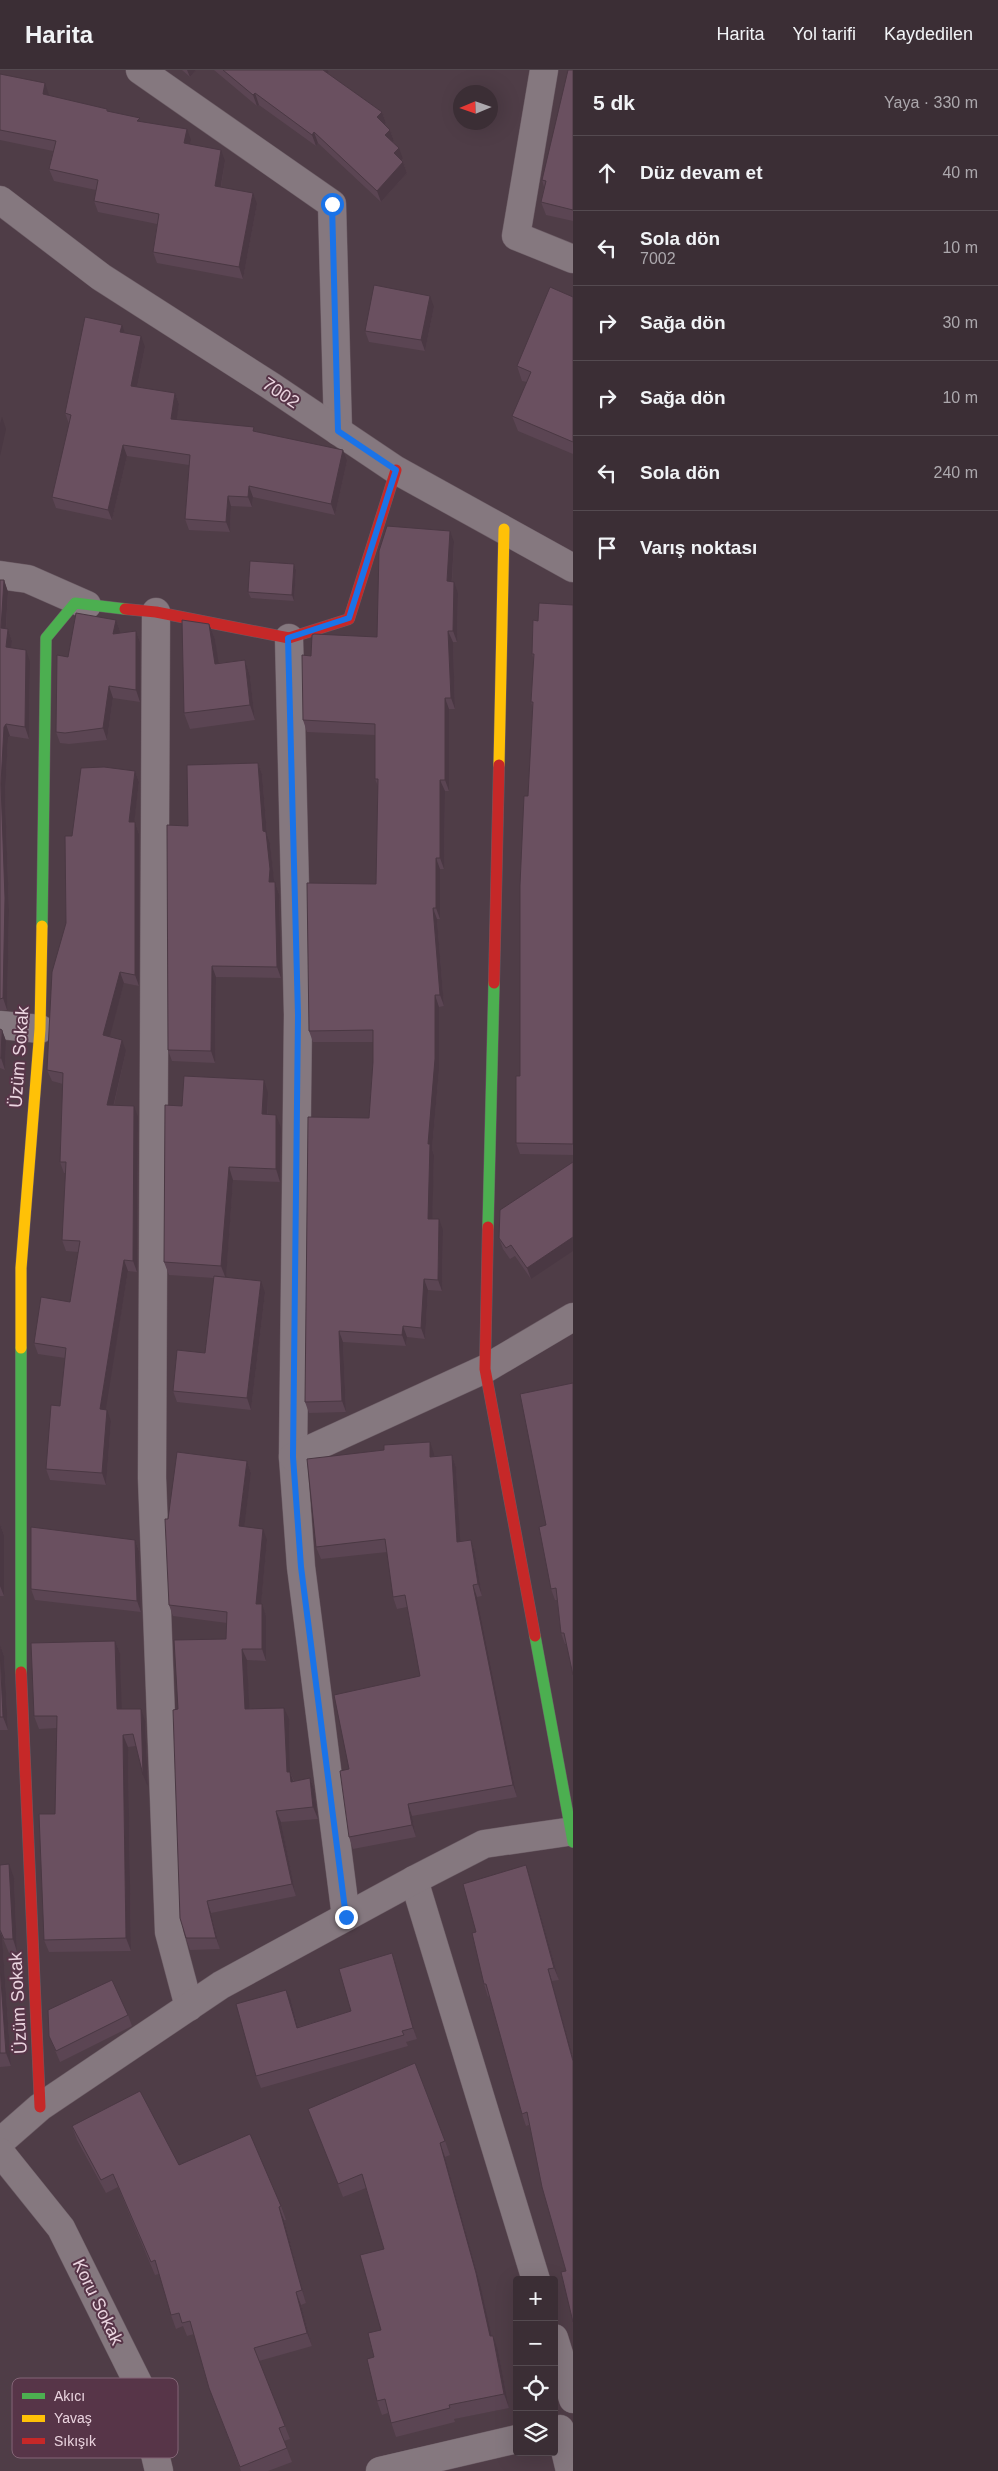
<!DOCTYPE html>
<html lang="tr">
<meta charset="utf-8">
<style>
:root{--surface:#3b2e35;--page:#42363d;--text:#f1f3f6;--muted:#aca8ad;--line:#544a50}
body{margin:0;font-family:Helvetica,sans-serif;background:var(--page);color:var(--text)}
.controls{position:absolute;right:15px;bottom:15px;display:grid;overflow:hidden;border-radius:5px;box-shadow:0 5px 20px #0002}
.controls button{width:45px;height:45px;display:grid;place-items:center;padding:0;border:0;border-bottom:1px solid var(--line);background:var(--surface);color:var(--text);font:25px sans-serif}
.compass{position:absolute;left:453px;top:15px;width:45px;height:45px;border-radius:50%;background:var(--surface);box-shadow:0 5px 20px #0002;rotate:268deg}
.stop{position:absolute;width:15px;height:15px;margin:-11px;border:4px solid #1a73e8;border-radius:50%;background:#fff}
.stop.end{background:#1a73e8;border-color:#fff;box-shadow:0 1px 5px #0008}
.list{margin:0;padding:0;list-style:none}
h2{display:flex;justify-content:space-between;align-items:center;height:65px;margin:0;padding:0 20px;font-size:21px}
h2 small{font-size:16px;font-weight:400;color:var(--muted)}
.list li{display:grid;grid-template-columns:32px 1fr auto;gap:15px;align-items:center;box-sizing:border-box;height:75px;padding:0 20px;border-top:1px solid var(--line)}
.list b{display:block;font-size:19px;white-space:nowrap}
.list p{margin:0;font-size:16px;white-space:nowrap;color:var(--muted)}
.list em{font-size:16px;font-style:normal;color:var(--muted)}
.icon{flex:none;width:28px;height:28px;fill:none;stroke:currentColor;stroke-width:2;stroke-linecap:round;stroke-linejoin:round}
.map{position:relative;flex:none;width:573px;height:2401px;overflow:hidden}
header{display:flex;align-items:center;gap:30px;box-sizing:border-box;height:70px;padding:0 25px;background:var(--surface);border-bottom:1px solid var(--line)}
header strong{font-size:24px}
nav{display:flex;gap:28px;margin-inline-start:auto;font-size:18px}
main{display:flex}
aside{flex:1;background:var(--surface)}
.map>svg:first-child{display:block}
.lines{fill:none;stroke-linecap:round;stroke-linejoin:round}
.street-casing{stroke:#6b5b64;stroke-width:29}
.fast-casing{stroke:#6b5b64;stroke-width:12}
.slow-casing{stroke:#6b5b64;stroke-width:12}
.jam-casing{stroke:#6b5b64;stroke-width:12}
.street{stroke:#85787f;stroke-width:28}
.fast{stroke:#4caf50;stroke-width:11}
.slow{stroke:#ffc107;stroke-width:11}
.jam{stroke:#c62828;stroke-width:11}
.wall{fill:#5b4553}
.shaded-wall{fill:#4a3843}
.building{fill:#6a5060;stroke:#4a3843}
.route{stroke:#1a73e8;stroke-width:6}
.labels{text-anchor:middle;stroke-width:4;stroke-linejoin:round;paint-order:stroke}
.street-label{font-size:18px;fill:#ebd5e0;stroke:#573548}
.key{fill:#573548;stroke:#836576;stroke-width:1}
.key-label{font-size:14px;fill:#ebd5e0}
</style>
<header>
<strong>Harita</strong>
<nav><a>Harita</a><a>Yol tarifi</a><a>Kaydedilen</a></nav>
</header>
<main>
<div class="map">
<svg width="573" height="2401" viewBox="0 0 573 2401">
<rect width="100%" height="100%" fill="#4f3d47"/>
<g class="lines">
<g class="street-casing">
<g id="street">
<polyline points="140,0 332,134 338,361"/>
<polyline points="544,0 516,166 573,189"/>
<polyline points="0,130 101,207 271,316 396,400 573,498"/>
<polyline points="0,505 28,509 87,535"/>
<polyline points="156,542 152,1408 169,1862 189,1937"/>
<polyline points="289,568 298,945 293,1387 301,1497 346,1847"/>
<polyline points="0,955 40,959"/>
<polyline points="293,1387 485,1299 573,1247"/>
<polyline points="414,1810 536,2210"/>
<polyline points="0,2072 40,2037 221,1915 414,1810 484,1774 573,1761"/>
<polyline points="0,2082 61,2158 138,2313 159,2401"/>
<polyline points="554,2268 573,2329"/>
<polyline points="560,2359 570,2401"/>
<polyline points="380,2401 517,2369"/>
</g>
</g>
<g class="fast-casing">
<g id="fast">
<polyline points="42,856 46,568 75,533 125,539"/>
<polyline points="488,1157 494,913"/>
<polyline points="21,1278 21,1602"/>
<polyline points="535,1566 573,1772"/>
</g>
</g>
<g class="slow-casing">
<g id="slow">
<polyline points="499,695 504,459"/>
<polyline points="21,1278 21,1198 40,959 42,856"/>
</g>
</g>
<g class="jam-casing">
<g id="jam">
<polyline points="125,539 156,542 289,568 349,549 396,400"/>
<polyline points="494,913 499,695"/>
<polyline points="488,1157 485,1299 535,1566"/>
<polyline points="21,1602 40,2037"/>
</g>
</g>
<use href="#street" class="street"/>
<use href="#fast" class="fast"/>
<use href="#slow" class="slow"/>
<use href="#jam" class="jam"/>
</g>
<g class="wall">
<polygon points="182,0 196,0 190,7"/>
<polygon points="214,0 328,0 329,2 328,4 382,42 386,53 384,54 390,60 394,71 393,72 403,89 402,91 403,92 407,103 381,132 318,73 316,76 259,35 257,36"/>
<polygon points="573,0 573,151 546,145 541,132 544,117 542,110"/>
<polygon points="0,4 49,25 49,26 107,39 109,42 141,52 191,70 190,74 225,91 221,117 257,134 243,209 157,193 153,182 157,154 98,142 94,131 96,120 54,111 49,99 53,81 0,70"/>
<polygon points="573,227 573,384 518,361 512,346 527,312 522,311 517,296"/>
<polygon points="434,237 425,281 369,272 365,261"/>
<polygon points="125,263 145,277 137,317 175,323 179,334 176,350 255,361 347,391 335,445 253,427 252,437 231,436 230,462 189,460 185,449 189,395 127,386 112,450 56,438 52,427 69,354 65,343"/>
<polygon points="454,472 452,512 458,523 457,572 453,572 455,639 449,639 449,721 445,721 444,799 440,799 440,849 437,849 444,936 439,937 439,1000 432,1079 434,1085 432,1149 443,1160 442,1221 428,1220 425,1269 407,1267 406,1276 343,1272 346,1342 309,1343 305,1332 369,1048 373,992 373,972 313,972 309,961 376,814 378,716 375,709 375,665 307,662 303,650 311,586 377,567"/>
<polygon points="294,494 296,500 294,531 251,528 248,522"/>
<polygon points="0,510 4,510 8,522 6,559 8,559 12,571 11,578 30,592 29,669 10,666 8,668 5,726 9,840 7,940 0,940"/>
<polygon points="573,535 573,1085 520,1084 516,1073 520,1006 528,726 533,638 531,632 534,590 532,584 538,551"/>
<polygon points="116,550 120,561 119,563 136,561 140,572 140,632 113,628 107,670 69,674 60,673 56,662 68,587"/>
<polygon points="209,554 215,569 218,593 245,590 250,606 255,650 190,659 184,643"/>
<polygon points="258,693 262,704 267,764 270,773 274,812 275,812 279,824 281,908 216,907 215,993 172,991 168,980 188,756"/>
<polygon points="135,701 139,712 134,752 135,752 139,764 139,916 124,913 109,967 126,981 114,1035 138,1047 137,1202 128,1201 105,1340 111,1351 106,1415 50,1410 46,1399 60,1336 65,1288 38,1284 34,1273 70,1232 78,1182 66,1181 62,1170 66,1103 64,1103 60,1092 63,1014 52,1011 47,1000 66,853 72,766"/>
<polygon points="0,959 2,960 6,971 5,1000 0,998"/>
<polygon points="268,1023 268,1045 281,1058 280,1112 233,1110 226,1207 265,1223 251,1340 177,1332 173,1321 205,1283 214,1208 169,1205 164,1192 182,1036"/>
<polygon points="573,1092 531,1209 515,1186 510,1189 503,1179 499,1168"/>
<polygon points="573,1313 566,1574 565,1574 561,1563 557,1530 555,1530 551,1519 546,1455"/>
<polygon points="434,1384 434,1386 452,1385 456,1397 460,1471 471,1470 475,1482 482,1526 477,1527 517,1727 412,1746 416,1767 353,1779 349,1767 349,1699 420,1606 407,1537 397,1539 393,1527 387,1482 321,1489 316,1477"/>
<polygon points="247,1391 251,1403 244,1457 267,1470 261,1534 266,1546 266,1591 247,1590 249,1638 289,1649 290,1702 294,1711 310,1708 314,1719 318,1749 281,1752 296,1826 211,1843 220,1879 190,1880 186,1868 178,1639 226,1569 227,1553 173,1546 169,1535 168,1449"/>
<polygon points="0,1454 4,1465 4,1526 0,1526"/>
<polygon points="135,1470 139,1481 141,1542 35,1530 31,1519"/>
<polygon points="115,1571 120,1583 121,1639 145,1651 148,1717 136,1676 128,1677 131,1881 49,1882 44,1870 55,1744 57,1658 39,1659 34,1646"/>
<polygon points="0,1574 4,1586 8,1660 0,1660"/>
<polygon points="0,1795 14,1808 17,1882 9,1883 2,1866 11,1996 0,1997"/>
<polygon points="530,1807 559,1910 552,1911 573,1987 573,2252 566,2201 529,2055 526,2056 522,2044 489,1926 488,1927 484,1914 476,1862"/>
<polygon points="396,1895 417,1969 406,1972 408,1976 261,2018 256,2006 291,1931 298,1957 351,1941"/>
<polygon points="128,1945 132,1956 60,1992 49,1966"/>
<polygon points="308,2039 445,2071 450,2085 445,2087 481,2217 492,2266 498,2280 509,2338 454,2349 455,2352 396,2367 388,2343 382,2345 377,2331 374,2287 381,2260 384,2179 366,2118 343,2127"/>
<polygon points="72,2056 179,2095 281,2136 286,2150 284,2150 306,2233 301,2235 312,2276 259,2291 290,2369 284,2371 292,2392 268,2401 241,2401 209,2318 194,2264 187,2266 183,2256 176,2259 171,2245 159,2204 155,2205 118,2117 106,2123 77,2070"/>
</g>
<g class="shaded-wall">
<polygon points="187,0 196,0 190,7"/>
<polygon points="320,0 328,0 329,2 324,9"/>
<polygon points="45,13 49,25 47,35 43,24"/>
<polygon points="255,23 259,35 257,36 253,25"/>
<polygon points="382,42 386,53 381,58 377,47"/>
<polygon points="187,59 191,70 188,84 184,73"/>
<polygon points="390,60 394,71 389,76 385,65"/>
<polygon points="314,62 318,73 316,76 312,65"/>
<polygon points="399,78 403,89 398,94 394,83"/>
<polygon points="221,80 225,91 219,127 215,116"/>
<polygon points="403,92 407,103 381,132 377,121"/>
<polygon points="253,123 257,134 243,209 239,197"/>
<polygon points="430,226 434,237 425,281 421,270"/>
<polygon points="122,255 126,266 120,262"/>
<polygon points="141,266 145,277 135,327 131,316"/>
<polygon points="175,323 179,334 175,360 171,349"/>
<polygon points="2,347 6,359 0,386 0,354"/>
<polygon points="123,375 127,386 112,450 108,440"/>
<polygon points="343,380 347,391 335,445 331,434"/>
<polygon points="249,416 253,427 252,437 248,427"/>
<polygon points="228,426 231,436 230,462 226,452"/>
<polygon points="450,461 454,472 451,523 447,511"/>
<polygon points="294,494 296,500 294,531 292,525"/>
<polygon points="4,510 8,522 5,570 1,558"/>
<polygon points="454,512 458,523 457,572 453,561"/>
<polygon points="116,550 120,561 117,575 113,564"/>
<polygon points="209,554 215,569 221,609 215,594"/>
<polygon points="8,559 12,571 10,589 6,577"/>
<polygon points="136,561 140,572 140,632 136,620"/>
<polygon points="448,561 453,572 455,639 451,628"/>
<polygon points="26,580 30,592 29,669 25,657"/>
<polygon points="245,590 250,606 255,650 250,635"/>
<polygon points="109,616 113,628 107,670 103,658"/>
<polygon points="445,628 449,639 449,721 445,710"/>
<polygon points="6,654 10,666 8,668 5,726 9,840 7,940 3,928 1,714 4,657"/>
<polygon points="258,693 262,704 267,764 270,773 274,810 273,824 269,812 263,761"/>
<polygon points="135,701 139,712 133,763 129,752"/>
<polygon points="440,710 445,721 444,799 440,788"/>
<polygon points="135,752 139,764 139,916 135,905"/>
<polygon points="436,788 440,799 440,849 436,838"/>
<polygon points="275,812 279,824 281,908 277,897"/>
<polygon points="433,838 437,849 444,936 440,925"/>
<polygon points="212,896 216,907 215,993 211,981"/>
<polygon points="120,902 124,913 107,977 103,965"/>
<polygon points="435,925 439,937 439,1000 432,1079 434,1085 432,1160 428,1149 428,1074"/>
<polygon points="2,960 6,971 5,1000 1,988"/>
<polygon points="122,970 126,981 111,1046 107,1035"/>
<polygon points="264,1010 268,1023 267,1058 262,1044"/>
<polygon points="134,1036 138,1047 137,1202 133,1191"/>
<polygon points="276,1045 281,1058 280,1112 276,1099"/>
<polygon points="229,1097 233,1110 226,1209 221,1196"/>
<polygon points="439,1149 443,1160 442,1221 438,1210"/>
<polygon points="573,1167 573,1181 531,1209 527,1198"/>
<polygon points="124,1190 128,1201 104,1350 100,1339"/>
<polygon points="424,1209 428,1220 425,1269 421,1258"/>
<polygon points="261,1211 265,1223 251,1340 247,1328"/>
<polygon points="403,1256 407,1267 406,1276 402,1265"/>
<polygon points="339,1261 343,1272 346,1342 342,1331"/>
<polygon points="107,1340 111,1351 106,1415 102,1403"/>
<polygon points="430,1372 434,1384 435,1399 430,1387"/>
<polygon points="452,1385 456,1397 461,1484 457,1472"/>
<polygon points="247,1391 251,1403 243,1468 239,1456"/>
<polygon points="0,1454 4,1465 4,1526 0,1516"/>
<polygon points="263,1459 267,1470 260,1546 256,1534"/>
<polygon points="135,1470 139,1481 141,1542 137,1531"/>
<polygon points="471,1470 475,1482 482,1526 478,1514"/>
<polygon points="473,1515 477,1527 517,1727 513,1715"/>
<polygon points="262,1534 266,1546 266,1591 262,1579"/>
<polygon points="115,1571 120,1583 122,1652 117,1639"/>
<polygon points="0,1574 4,1586 8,1660 3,1647"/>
<polygon points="242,1579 247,1590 250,1650 245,1639"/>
<polygon points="284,1638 289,1649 290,1702 294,1713 295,1723 287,1702"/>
<polygon points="141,1639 145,1651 148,1717 143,1705"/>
<polygon points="123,1665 128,1677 131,1881 126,1868"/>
<polygon points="310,1708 314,1719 318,1749 313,1737"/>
<polygon points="408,1734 412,1746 416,1767 412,1755"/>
<polygon points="276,1741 281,1752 296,1826 292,1814"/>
<polygon points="9,1794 14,1808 17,1882 13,1869"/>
<polygon points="526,1795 530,1807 559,1910 554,1898"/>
<polygon points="207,1831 211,1843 220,1879 216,1868"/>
<polygon points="0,1862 2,1866 11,1996 6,1983 0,1896"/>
<polygon points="392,1883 396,1895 417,1969 413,1958"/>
<polygon points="548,1899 552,1911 573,1987 573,1991"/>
<polygon points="286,1920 291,1931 301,1969 297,1958"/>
<polygon points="440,2073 445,2087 481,2217 495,2280 490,2266"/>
<polygon points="279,2137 284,2150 306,2233 302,2220"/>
<polygon points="296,2222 301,2235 312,2276 307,2263"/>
<polygon points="493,2266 498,2280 509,2338 504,2324"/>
</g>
<g class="building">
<polygon points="223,0 323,0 382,42 377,47 390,60 385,65 399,78 394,83 403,92 377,121 314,62 312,65 255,23 253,25"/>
<polygon points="568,0 573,0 573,140 541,132 546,111 542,110"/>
<polygon points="0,4 45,13 43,24 107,39 107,41 140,48 137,51 187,59 184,73 221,80 215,116 253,123 239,197 153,182 159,144 94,131 98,110 49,99 56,71 0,60"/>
<polygon points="374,215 430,226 421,270 365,261"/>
<polygon points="550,217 573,227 573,372 512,346 531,302 517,296"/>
<polygon points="85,247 122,255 120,262 141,266 131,316 175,323 171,349 254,357 253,361 343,380 331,434 249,416 248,427 228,426 226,452 185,449 190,385 123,375 108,440 52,427 71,345 65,343"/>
<polygon points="387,456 450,461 447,511 454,512 453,561 448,561 451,628 445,628 445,710 440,710 440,788 436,788 436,838 433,838 440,925 435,925 435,989 428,1074 430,1074 428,1149 439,1149 438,1210 424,1209 421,1258 403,1256 402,1265 339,1261 342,1331 305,1332 308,1047 369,1048 373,992 373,960 309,961 307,813 376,814 378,709 375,709 375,654 303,650 302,585 311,586 312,565 314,564 377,567 379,481"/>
<polygon points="250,491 294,494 292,525 248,522"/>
<polygon points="0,510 4,510 1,558 8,559 6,577 26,580 25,657 6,654 4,657 1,714 5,828 3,928 0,929"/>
<polygon points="539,533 573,535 573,1074 516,1073 516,1006 520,1006 520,815 524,726 528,726 533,632 531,632 534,584 532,584 533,550 538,551"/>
<polygon points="76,543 116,550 113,564 136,561 136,620 109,616 103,658 65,663 56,662 57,585 68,587"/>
<polygon points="182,550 209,554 215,594 245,590 250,635 184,643"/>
<polygon points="258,693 263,761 266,762 270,799 269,812 275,812 277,897 212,896 211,981 168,980 167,755 188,756 187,695"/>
<polygon points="104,697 135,701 129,752 135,752 135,905 120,902 103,965 122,970 107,1035 134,1036 133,1191 124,1190 100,1339 107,1340 102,1403 46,1399 51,1335 60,1336 66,1278 34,1273 41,1227 70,1232 80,1171 62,1170 66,1092 60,1092 63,1003 47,1000 52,902 66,853 65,766 72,766 81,698"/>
<polygon points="0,959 2,960 1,988 0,988"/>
<polygon points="184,1006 264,1010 262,1044 276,1045 276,1099 229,1097 221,1196 164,1192 165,1035 182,1036"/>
<polygon points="573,1092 573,1167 527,1198 511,1175 506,1178 499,1168 500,1140"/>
<polygon points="214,1206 261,1211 247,1328 173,1321 177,1280 205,1283"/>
<polygon points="573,1313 573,1605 564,1563 561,1563 556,1518 551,1519 539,1457 546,1455 520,1324"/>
<polygon points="430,1372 430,1387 452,1385 457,1472 471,1470 478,1514 473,1515 513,1715 408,1734 412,1755 349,1767 340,1701 349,1699 334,1625 420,1606 405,1525 393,1527 385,1469 316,1477 307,1389 384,1380 384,1375"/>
<polygon points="177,1382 247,1391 239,1456 263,1459 256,1534 262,1534 262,1579 242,1579 245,1639 284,1638 287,1702 290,1702 291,1712 310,1708 313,1737 276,1741 292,1814 207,1831 216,1868 186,1868 180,1848 173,1640 178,1639 174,1570 226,1569 227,1542 169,1535 165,1449 168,1449"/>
<polygon points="31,1457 135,1470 137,1531 31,1519"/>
<polygon points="115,1571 117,1639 141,1639 143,1705 133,1664 123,1665 126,1868 44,1870 39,1744 55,1744 57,1646 34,1646 31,1573"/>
<polygon points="0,1579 3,1647 0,1647"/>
<polygon points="9,1794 13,1869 4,1869 0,1860 0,1795"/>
<polygon points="526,1795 554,1898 548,1899 573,1991 573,2252 561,2202 566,2201 542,2117 527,2042 522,2044 486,1914 484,1914 472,1863 476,1862 463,1814"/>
<polygon points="392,1883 413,1958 402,1961 404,1965 256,2006 236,1934 286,1920 297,1958 351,1941 339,1899"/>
<polygon points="0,1896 6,1983 0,1983"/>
<polygon points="112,1910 128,1945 56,1981 49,1966 48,1940"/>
<polygon points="415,1993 445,2071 440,2073 476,2203 490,2266 493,2266 504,2324 449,2335 450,2338 391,2353 385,2329 377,2331 367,2289 374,2287 368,2263 381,2260 360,2185 384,2179 362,2104 338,2114 308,2039"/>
<polygon points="140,2021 179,2095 250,2064 281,2136 279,2137 302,2220 296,2222 307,2263 254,2278 285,2356 279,2358 287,2378 240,2397 209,2318 190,2251 182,2253 179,2243 171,2245 155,2190 151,2192 113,2104 101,2110 72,2056"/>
</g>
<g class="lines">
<polyline class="route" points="332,134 338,361 396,400 349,548 288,568 298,945 293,1387 301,1497 346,1847"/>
</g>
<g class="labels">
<g class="street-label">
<text transform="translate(281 323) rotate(34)" y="6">7002</text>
<text transform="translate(19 987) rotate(-86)" y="6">Üzüm Sokak</text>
<text transform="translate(18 1933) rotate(-93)" y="6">Üzüm Sokak</text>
<text transform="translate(98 2232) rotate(64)" y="6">Koru Sokak</text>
</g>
</g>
<rect x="12" y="2308" width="166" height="80" rx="8" class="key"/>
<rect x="22" y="2323" width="23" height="6" fill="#4caf50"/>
<rect x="22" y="2345" width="23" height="7" fill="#ffc107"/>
<rect x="22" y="2368" width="23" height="6" fill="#c62828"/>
<g class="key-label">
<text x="54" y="2331">Akıcı</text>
<text x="54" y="2353">Yavaş</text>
<text x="54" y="2376">Sıkışık</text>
</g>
</svg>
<div class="controls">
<button>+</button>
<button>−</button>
<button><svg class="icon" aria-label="locate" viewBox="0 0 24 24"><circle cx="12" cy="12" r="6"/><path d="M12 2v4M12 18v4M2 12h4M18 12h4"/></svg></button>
<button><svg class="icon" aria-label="layers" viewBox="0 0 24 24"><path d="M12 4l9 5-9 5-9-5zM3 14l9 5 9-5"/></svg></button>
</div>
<svg class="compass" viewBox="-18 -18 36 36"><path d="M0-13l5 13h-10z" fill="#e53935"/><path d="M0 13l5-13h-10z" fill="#aca8ad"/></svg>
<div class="stop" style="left:332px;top:134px"></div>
<div class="stop end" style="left:346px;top:1847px"></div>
</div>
<aside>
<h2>5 dk<small>Yaya · 330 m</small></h2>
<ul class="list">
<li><svg class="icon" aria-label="ahead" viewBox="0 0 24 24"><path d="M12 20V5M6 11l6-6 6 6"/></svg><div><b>Düz devam et</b></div><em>40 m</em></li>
<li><svg class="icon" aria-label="left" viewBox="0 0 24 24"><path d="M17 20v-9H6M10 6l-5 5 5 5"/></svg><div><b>Sola dön</b><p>7002</p></div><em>10 m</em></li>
<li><svg class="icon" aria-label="right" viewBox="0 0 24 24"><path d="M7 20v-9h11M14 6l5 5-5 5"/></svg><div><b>Sağa dön</b></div><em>30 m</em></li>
<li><svg class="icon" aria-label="right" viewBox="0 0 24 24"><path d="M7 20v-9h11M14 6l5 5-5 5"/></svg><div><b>Sağa dön</b></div><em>10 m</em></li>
<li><svg class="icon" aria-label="left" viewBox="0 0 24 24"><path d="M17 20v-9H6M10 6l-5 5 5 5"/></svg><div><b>Sola dön</b></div><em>240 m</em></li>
<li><svg class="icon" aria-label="arrive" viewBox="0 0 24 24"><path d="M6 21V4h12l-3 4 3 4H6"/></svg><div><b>Varış noktası</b></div></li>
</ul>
</aside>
</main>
